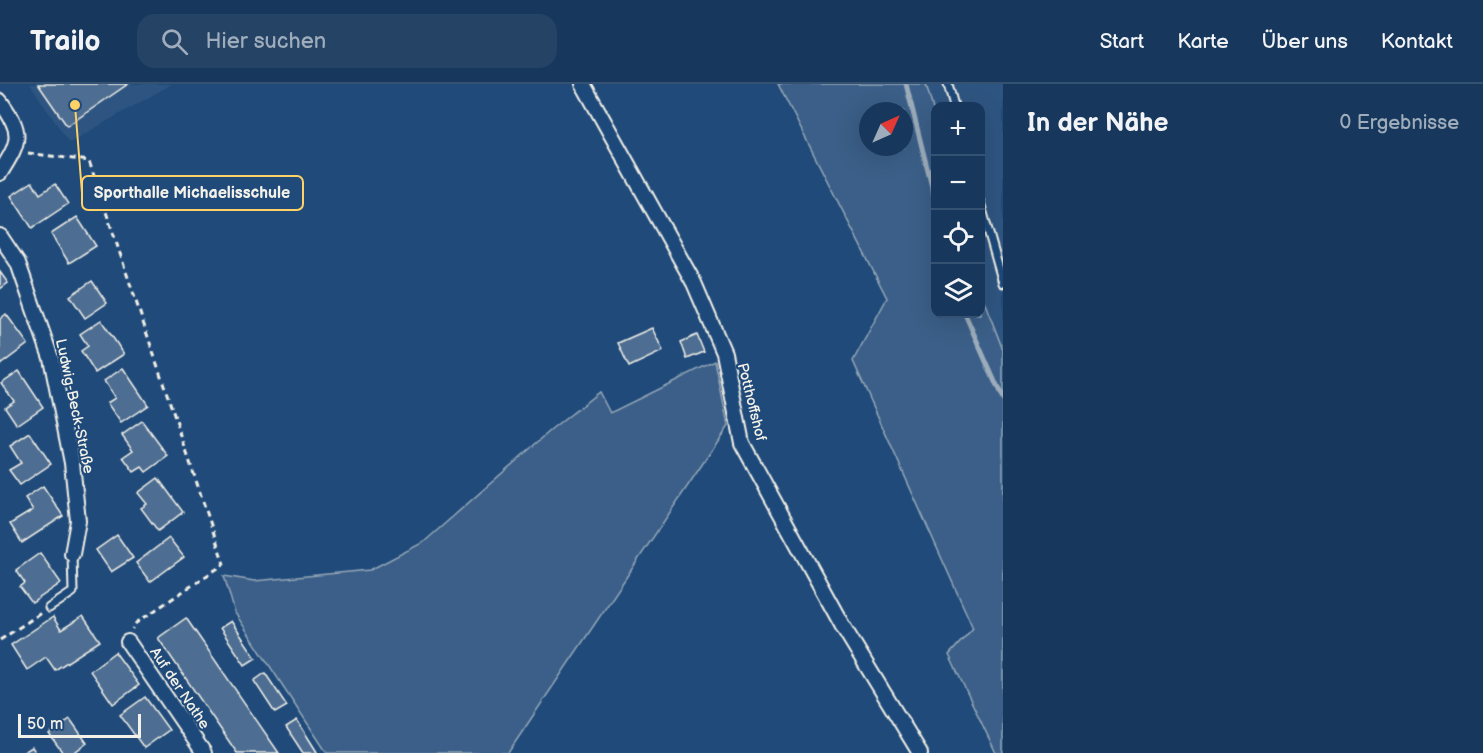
<!DOCTYPE html>
<html lang="de">
<meta charset="utf-8">
<style>
:root{--surface:#17385c;--page:#244365;--text:#f1f3f6;--muted:#9eacbb;--line:#365272}
body{margin:0;font-family:"Balsamiq Sans",sans-serif;background:var(--page);color:var(--text)}
.controls{position:absolute;right:18px;top:18px;display:grid;overflow:hidden;border-radius:12px;box-shadow:0 6px 24px #0002}
.controls button{width:54px;height:54px;display:grid;place-items:center;padding:0;border:0;border-bottom:2px solid var(--line);background:var(--surface);color:var(--text);font:30px sans-serif}
.compass{position:absolute;left:859px;top:18px;width:54px;height:54px;border-radius:50%;background:var(--surface);box-shadow:0 6px 24px #0002;rotate:45deg}
.scale{position:absolute;left:18px;bottom:15px;width:123px;box-sizing:border-box;padding-left:6px;border:3px solid #f4f1e8;border-top:0;font-size:16px;line-height:21px;white-space:nowrap;color:#f4f1e8;-webkit-text-stroke:4px #1f4a7a;paint-order:stroke}
.list{margin:0;padding:0;list-style:none}
h2{display:flex;justify-content:space-between;align-items:center;height:78px;margin:0;padding:0 24px;font-size:26px}
h2 small{font-size:20px;font-weight:400;color:var(--muted)}
.icon{flex:none;width:33px;height:33px;fill:none;stroke:currentColor;stroke-width:2;stroke-linecap:round;stroke-linejoin:round}
.map{position:relative;flex:none;width:1003px;height:669px;overflow:hidden}
header{display:flex;align-items:center;gap:36px;box-sizing:border-box;height:84px;padding:0 30px;background:var(--surface);border-bottom:2px solid var(--line)}
header strong{font-size:28px}
nav{display:flex;gap:33px;margin-inline-start:auto;font-size:21px}
.search{width:420px;height:54px;background:var(--page);display:flex;align-items:center;gap:15px;box-sizing:border-box;padding:0 21px;border-radius:18px;color:var(--muted);font-size:22px}
main{display:flex}
aside{flex:1;background:var(--surface)}
.map>svg:first-child{display:block}
.built{fill:#2d5581}
.green{fill:#3a5f88;stroke:#97a8b8;stroke-width:1.5;fill-rule:evenodd}
.lines{fill:none;stroke-linecap:round;stroke-linejoin:round}
.stream{stroke:#9cacbb;stroke-width:5}
.building{fill:#4d6e92;stroke:#f4f1e8;stroke-width:1.5}
.service-casing{stroke:#f4f1e8;stroke-width:11}
.minor-casing{stroke:#f4f1e8;stroke-width:18}
.path{stroke:#f4f1e8;stroke-width:3;stroke-dasharray:6 4.5;stroke-linecap:butt}
.service{stroke:#1f4a7a;stroke-width:7}
.minor{stroke:#1f4a7a;stroke-width:14}
.labels{text-anchor:middle;stroke-width:4.5;stroke-linejoin:round;paint-order:stroke}
.street-label{font-size:15px;fill:#f4f1e8;stroke:#1f4a7a}
.leader{fill:none;stroke:#ffd166;stroke-width:2}
.callout-dot{fill:#ffd166;stroke:#1f4a7a;stroke-width:2}
.callout{fill:#1f4a7a;stroke:#ffd166;stroke-width:2}
.callout-label{font-size:16px;text-anchor:middle;font-weight:bold;fill:#f4f1e8}
</style>
<header>
<strong>Trailo</strong>
<div class="search"><svg class="icon" aria-label="search" viewBox="0 0 24 24"><circle cx="10" cy="10" r="6"/><path d="M15 15l6 6"/></svg>Hier suchen</div>
<nav><a>Start</a><a>Karte</a><a>Über uns</a><a>Kontakt</a></nav>
</header>
<main>
<div class="map">
<svg width="1003" height="669" viewBox="0 0 1003 669">
<rect width="100%" height="100%" fill="#1f4a7a"/>
<filter id="ink" filterUnits="userSpaceOnUse"><feTurbulence type="fractalNoise" baseFrequency=".0167" numOctaves="2"/><feDisplacementMap in="SourceGraphic" scale="12" xChannelSelector="R" yChannelSelector="G"/><feConvolveMatrix kernelMatrix="1 2 1 2 8 2 1 2 1" color-interpolation-filters="sRGB"/></filter>
<g filter="url(#ink)">
<g class="built">
<polygon points="30,0 172,0 69,59"/>
<polygon points="926,0 1003,0 1003,266 981,209 980,22 936,22 935,36"/>
</g>
<g class="green">
<path d="M778,0H926L936,36V230H980L981,209L1003,266V669H996L949,571L973,544L853,277L887,214ZM868,27H904V63H868Z"/>
<polygon points="715,277 728,342 508,669 327,669 235,529 224,492 254,497 370,486 424,458 550,347 599,308 610,329"/>
</g>
<g class="lines">
<g class="stream">
<polyline points="906,0 936,119"/>
<polyline points="965,230 1003,316"/>
</g>
</g>
<g class="building">
<polygon points="38,0 128,0 67,42"/>
<polygon points="32,98 40,110 55,100 68,120 32,144 11,112"/>
<polygon points="77,133 96,162 69,179 51,150"/>
<polygon points="0,188 8,199 0,205"/>
<polygon points="92,197 107,219 85,234 70,212"/>
<polygon points="6,230 28,260 0,281 0,235"/>
<polygon points="101,236 124,270 95,289 81,267 88,262 80,250"/>
<polygon points="652,244 663,267 629,283 618,259"/>
<polygon points="697,251 704,268 687,275 681,258"/>
<polygon points="123,284 148,321 121,339 107,319 115,314 104,297"/>
<polygon points="19,287 43,323 17,341 5,323 14,317 1,299"/>
<polygon points="142,337 168,372 146,388 142,383 134,388 123,373 133,366 122,351"/>
<polygon points="30,349 51,380 20,401 9,386 21,379 10,362"/>
<polygon points="158,394 183,428 158,447 141,424 147,420 138,409"/>
<polygon points="43,402 63,432 22,459 10,440 33,426 25,414"/>
<polygon points="117,451 133,474 111,488 96,466"/>
<polygon points="169,454 184,473 150,498 136,479"/>
<polygon points="40,469 61,499 32,519 20,503 25,499 16,486"/>
<polygon points="83,532 100,557 55,586 46,573 27,586 11,561 53,533 61,546"/>
<polygon points="186,534 279,669 237,669 158,554"/>
<polygon points="231,537 256,574 245,581 220,544"/>
<polygon points="115,568 139,601 113,620 90,587"/>
<polygon points="265,589 287,622 275,629 254,597"/>
<polygon points="145,613 169,646 144,664 120,631"/>
<polygon points="70,635 87,659 73,669 63,669 49,650"/>
<polygon points="297,636 317,668 316,669 303,669 286,643"/>
<polygon points="32,663 36,669 22,669"/>
</g>
<g class="lines">
<g class="service-casing">
<g id="service">
<polyline points="948,0 954,22"/>
<polyline points="980,118 1003,199"/>
<polyline points="49,524 73,508 72,470"/>
</g>
</g>
<g class="minor-casing">
<g id="minor">
<polyline points="583,0 694,199 724,269 742,359 842,541 920,669"/>
<path d="M0,17C23,49 21,56 0,89"/>
<polyline points="0,152 18,179 51,274 72,379 78,437 72,470"/>
<polyline points="128,558 204,669"/>
</g>
</g>
<g class="path">
<polyline points="28,69 89,77 224,480 136,539 132,545"/>
<polyline points="0,556 41,529"/>
</g>
<use href="#service" class="service"/>
<use href="#minor" class="minor"/>
</g>
</g>
<g class="labels">
<g class="street-label">
<text transform="translate(752 318) rotate(76)" y="5">Potthoffshof</text>
<text transform="translate(75 322) rotate(78)" y="5">Ludwig-Beck-Straße</text>
<text transform="translate(180 604) rotate(56)" y="5">Auf der Nathe</text>
</g>
</g>
<path class="leader" d="M75 21L82 109"/>
<circle class="callout-dot" cx="75" cy="21" r="6"/>
<rect class="callout" x="82" y="92" width="221" height="34" rx="6"/>
<g class="callout-label">
<text x="192" y="114">Sporthalle Michaelisschule</text>
</g>
</svg>
<div class="controls">
<button>+</button>
<button>−</button>
<button><svg class="icon" aria-label="locate" viewBox="0 0 24 24"><circle cx="12" cy="12" r="6"/><path d="M12 2v4M12 18v4M2 12h4M18 12h4"/></svg></button>
<button><svg class="icon" aria-label="layers" viewBox="0 0 24 24"><path d="M12 4l9 5-9 5-9-5zM3 14l9 5 9-5"/></svg></button>
</div>
<svg class="compass" viewBox="-18 -18 36 36"><path d="M0-13l5 13h-10z" fill="#e53935"/><path d="M0 13l5-13h-10z" fill="#9eacbb"/></svg>
<div class="scale">50 m</div>
</div>
<aside>
<h2>In der Nähe<small>0 Ergebnisse</small></h2>
<ul class="list">
</ul>
</aside>
</main>
